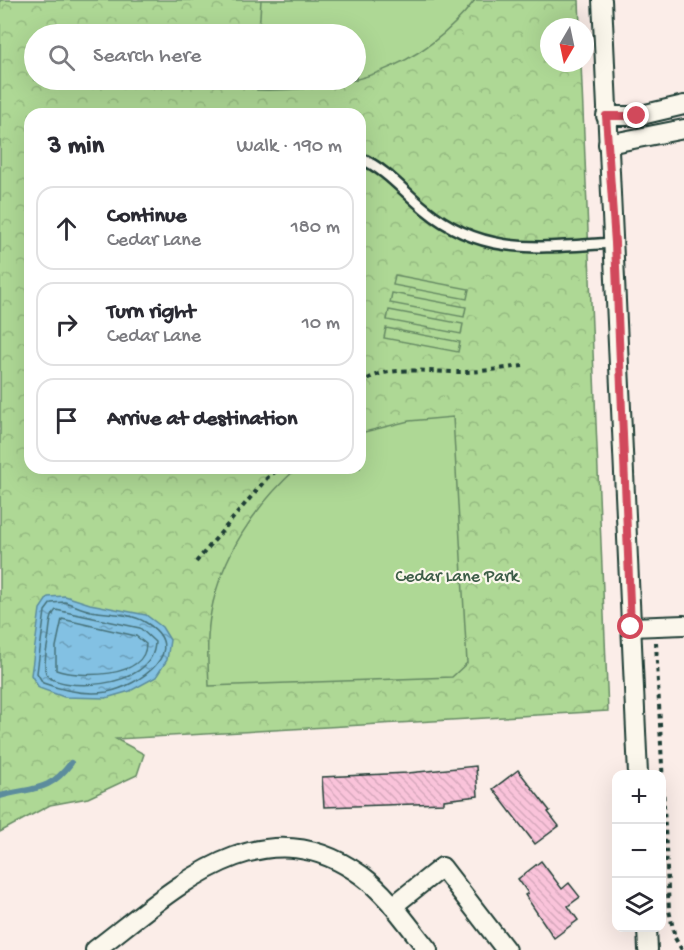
<!DOCTYPE html>
<meta charset="utf-8">
<style>
:root{--surface:#fff;--page:#f2f2f3;--text:#2b2b33;--muted:#7c7c81;--line:#e1e1e2}
body{margin:0;font-family:"Gochi Hand",sans-serif;background:var(--page);color:var(--text)}
.controls{position:absolute;right:18px;bottom:18px;display:grid;overflow:hidden;border-radius:12px;box-shadow:0 6px 24px #0002}
.controls button{width:54px;height:54px;display:grid;place-items:center;padding:0;border:0;border-bottom:2px solid var(--line);background:var(--surface);color:var(--text);font:30px sans-serif}
.compass{position:absolute;left:540px;top:18px;width:54px;height:54px;border-radius:50%;background:var(--surface);box-shadow:0 6px 24px #0002;rotate:189deg}
.stop{position:absolute;width:18px;height:18px;margin:-14px;border:4px solid #d1495b;border-radius:50%;background:#fff}
.stop.end{background:#d1495b;border-color:#fff;box-shadow:0 2px 6px #0008}
.list{margin:0;padding:0;list-style:none}
h2{display:flex;justify-content:space-between;align-items:center;height:78px;margin:0;padding:0 24px;font-size:26px}
h2 small{font-size:20px;font-weight:400;color:var(--muted)}
.list li{display:grid;grid-template-columns:39px 1fr auto;gap:18px;align-items:center;box-sizing:border-box;height:84px;margin:0 12px 12px;padding:0 12px;border:2px solid var(--line);border-radius:18px}
.list b{display:block;font-size:22px;white-space:nowrap}
.list p{margin:0;font-size:20px;white-space:nowrap;color:var(--muted)}
.list em{font-size:20px;font-style:normal;color:var(--muted)}
.icon{flex:none;width:33px;height:33px;fill:none;stroke:currentColor;stroke-width:2;stroke-linecap:round;stroke-linejoin:round}
.map{position:relative;flex:none;width:684px;height:950px;overflow:hidden}
.search{position:absolute;background:var(--surface);box-shadow:0 6px 24px #0002;left:24px;top:24px;width:342px;height:66px;display:flex;align-items:center;gap:15px;box-sizing:border-box;padding:0 21px;border-radius:33px;color:var(--muted);font-size:22px}
.panel{position:absolute;background:var(--surface);box-shadow:0 6px 24px #0002;left:24px;top:108px;width:342px;height:366px;border-radius:18px}
.map>svg:first-child{display:block}
.forest{fill:url(#forest-crowns);stroke:#668a64;stroke-width:1.5;fill-rule:evenodd}
.garden{fill:#aed895;stroke:#668a64;stroke-width:1.5}
.water{fill:url(#water-ripples);stroke:#5b8c9d;stroke-width:1.5}
.lines{fill:none;stroke-linecap:round;stroke-linejoin:round}
.shore{stroke:#47727a;stroke-width:1.5}
.stream{stroke:#5b8c9d;stroke-width:6}
.building{fill:url(#building-back-hatch);stroke:#1f3d34;stroke-width:1.5}
.service-casing{stroke:#1f3d34;stroke-width:14}
.minor-casing{stroke:#1f3d34;stroke-width:22}
.path{stroke:#1f3d34;stroke-width:4;stroke-dasharray:4.5 4.5;stroke-linecap:butt}
.service{stroke:#fbf7ec;stroke-width:9}
.minor{stroke:#fbf7ec;stroke-width:18}
.route{stroke:#d1495b;stroke-width:8}
.labels{text-anchor:middle;stroke-width:4.5;stroke-linejoin:round;paint-order:stroke}
.park-label{font-size:18px;fill:#3c5c47;stroke:#fbf7ec}
</style>
<div class="map">
<svg width="684" height="950" viewBox="0 0 684 950">
<defs>
<pattern id="forest-crowns" width="20" height="18" patternUnits="userSpaceOnUse" patternTransform="scale(1.5)"><rect width="20" height="18" fill="#aed895"/><path d="M2 6a3 3 0 1 1 6 0M12 15a3 3 0 1 1 6 0" fill="none" stroke="#95ba81"/></pattern>
<pattern id="water-ripples" width="26" height="14" patternUnits="userSpaceOnUse" patternTransform="scale(1.5)"><rect width="26" height="14" fill="#83c1e3"/><path d="M2 4q2-2 4 0t4 0M15 11q2-2 4 0t4 0" fill="none" stroke="#6b9eb9"/></pattern>
<pattern id="building-back-hatch" width="6" height="6" patternUnits="userSpaceOnUse" patternTransform="scale(1.5)"><rect width="6" height="6" fill="#fac3da"/><path d="M-1 5l2 2M0 0l6 6M5-1l2 2" fill="none" stroke="#d6a8bc"/></pattern>
</defs>
<rect width="100%" height="100%" fill="#fbede8"/>
<filter id="ink" filterUnits="userSpaceOnUse"><feTurbulence type="fractalNoise" baseFrequency=".0167" numOctaves="2"/><feDisplacementMap in="SourceGraphic" scale="12" xChannelSelector="R" yChannelSelector="G"/><feConvolveMatrix kernelMatrix="1 2 1 2 8 2 1 2 1" color-interpolation-filters="sRGB"/></filter>
<g filter="url(#ink)">
<path class="forest" d="M0,0H579L580,27H549V63H581L608,711L116,739L144,754L137,775L88,798L50,805L0,832ZM34,34H356V80H34ZM30,114H360V468H30Z"/>
<g class="garden">
<path d="M261,0H475C421,71 343,92 257,90L258,80H356V34H259Z"/>
<polygon points="395,275 469,289 467,299 393,285"/>
<polygon points="392,293 466,307 464,317 390,303"/>
<polygon points="389,310 463,324 461,334 387,320"/>
<polygon points="386,328 460,342 458,352 384,338"/>
<path d="M453,417L467,663L452,677L209,686C208,662 206,636 211,612C222,555 255,506 297,468H360V433L409,421Z"/>
</g>
<polygon class="water" points="65,596 90,604 146,615 162,627 170,640 167,660 156,677 130,691 106,698 64,697 39,688 31,675 40,609 48,597"/>
<g class="lines">
<g class="shore">
<path d="M65,602C74,605 82,609 91,611C108,614 130,613 145,622C193,650 138,686 107,692C86,695 62,690 43,683L37,673L45,611L51,603Z"/>
<path d="M56,610L140,628L155,642C154,692 53,692 46,673C43,665 47,649 48,641C50,631 49,617 56,610Z"/>
<path d="M62,619L136,636L146,644C146,679 79,678 56,670V647Z"/>
</g>
<path class="stream" d="M0,796C32,787 49,793 71,763"/>
</g>
<g class="building">
<polygon points="476,766 478,796 444,800 444,803 324,807 322,777 408,773"/>
<polygon points="518,770 550,811 548,812 559,826 535,844 493,789"/>
<polygon points="541,861 562,889 569,883 580,897 568,906 578,920 554,938 525,895 528,893 518,879"/>
</g>
<g class="lines">
<g class="service-casing">
<path id="service" d="M360,158C387,170 402,190 425,209C484,258 544,247 615,243"/>
</g>
<g class="minor-casing">
<g id="minor">
<polyline points="602,0 638,774"/>
<polyline points="606,116 637,116 684,105"/>
<polyline points="608,144 684,129"/>
<polyline points="631,627 684,625"/>
<polyline points="393,906 442,867 506,950"/>
<polyline points="647,928 648,950"/>
<path d="M95,950C173,891 260,802 361,875C388,895 407,924 428,950"/>
</g>
</g>
<g class="path">
<path d="M360,384C385,363 431,373 462,372C482,372 503,368 523,366"/>
<polyline points="196,562 267,478 280,468"/>
<polyline points="656,642 669,910 675,938 682,950"/>
</g>
<use href="#service" class="service"/>
<use href="#minor" class="minor"/>
</g>
</g>
<g class="lines" filter="url(#ink)">
<polyline class="route" points="631,627 615,243 606,116 637,116"/>
</g>
<g class="labels">
<g class="park-label">
<text x="457" y="581">Cedar Lane Park</text>
</g>
</g>
</svg>
<div class="controls">
<button>+</button>
<button>−</button>
<button><svg class="icon" aria-label="layers" viewBox="0 0 24 24"><path d="M12 4l9 5-9 5-9-5zM3 14l9 5 9-5"/></svg></button>
</div>
<svg class="compass" viewBox="-18 -18 36 36"><path d="M0-13l5 13h-10z" fill="#e53935"/><path d="M0 13l5-13h-10z" fill="#7c7c81"/></svg>
<div class="stop" style="left:631px;top:627px"></div>
<div class="stop end" style="left:637px;top:116px"></div>
<div class="search"><svg class="icon" aria-label="search" viewBox="0 0 24 24"><circle cx="10" cy="10" r="6"/><path d="M15 15l6 6"/></svg>Search here</div>
<section class="panel">
<h2>3 min<small>Walk · 190 m</small></h2>
<ul class="list">
<li><svg class="icon" aria-label="ahead" viewBox="0 0 24 24"><path d="M12 20V5M6 11l6-6 6 6"/></svg><div><b>Continue</b><p>Cedar Lane</p></div><em>180 m</em></li>
<li><svg class="icon" aria-label="right" viewBox="0 0 24 24"><path d="M7 20v-9h11M14 6l5 5-5 5"/></svg><div><b>Turn right</b><p>Cedar Lane</p></div><em>10 m</em></li>
<li><svg class="icon" aria-label="arrive" viewBox="0 0 24 24"><path d="M6 21V4h12l-3 4 3 4H6"/></svg><div><b>Arrive at destination</b></div></li>
</ul>
</section>
</div>
